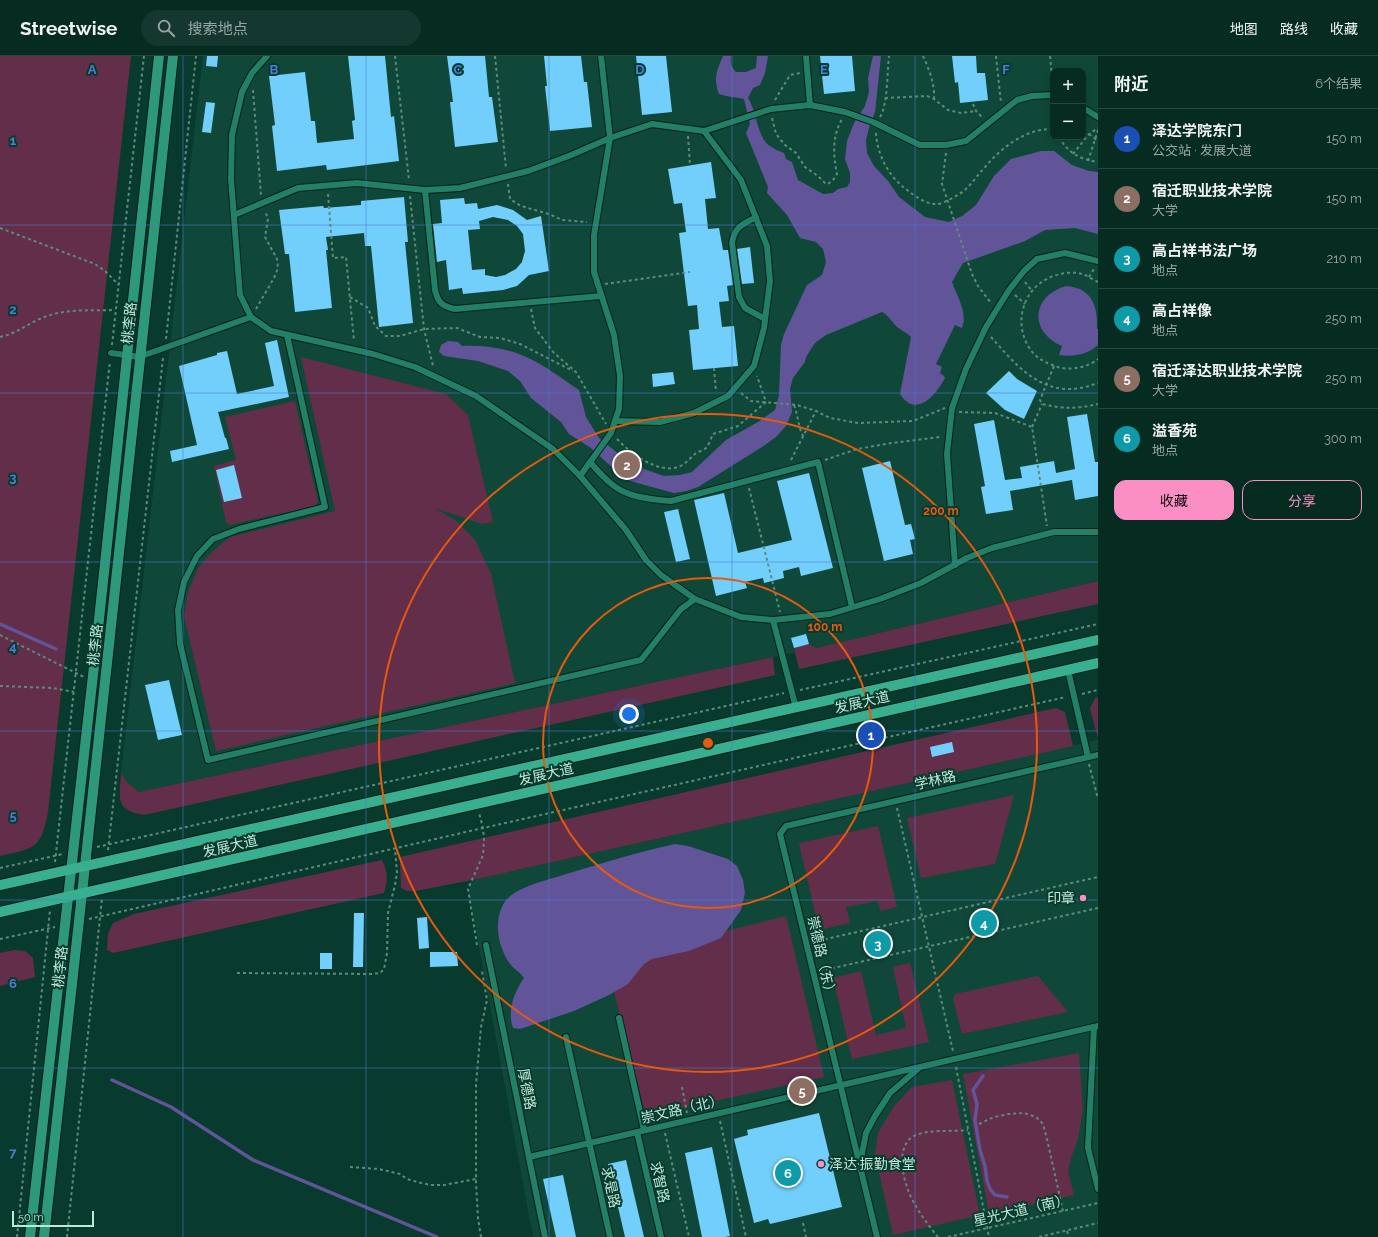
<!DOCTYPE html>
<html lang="zh">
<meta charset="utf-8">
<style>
:root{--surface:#062c22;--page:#14382f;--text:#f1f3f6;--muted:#98a7a5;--line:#274840;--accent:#fb8fc4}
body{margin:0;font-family:Raleway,"Noto Sans SC",sans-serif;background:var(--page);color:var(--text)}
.controls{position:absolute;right:12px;top:12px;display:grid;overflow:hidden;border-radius:8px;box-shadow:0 2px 10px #0003}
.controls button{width:36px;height:36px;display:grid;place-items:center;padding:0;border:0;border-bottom:1px solid var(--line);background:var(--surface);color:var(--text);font:20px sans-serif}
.scale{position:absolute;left:12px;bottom:10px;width:82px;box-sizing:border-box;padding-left:4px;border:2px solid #bee8d8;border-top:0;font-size:11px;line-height:14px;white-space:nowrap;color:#bee8d8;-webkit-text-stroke:3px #083b2e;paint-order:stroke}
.you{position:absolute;left:629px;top:658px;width:14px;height:14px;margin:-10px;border:3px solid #fff;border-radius:50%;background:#1a73e8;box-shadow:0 0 0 6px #1a73e833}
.badge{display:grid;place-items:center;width:26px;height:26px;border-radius:50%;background:var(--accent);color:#fff;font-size:13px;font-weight:700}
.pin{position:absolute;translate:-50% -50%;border:2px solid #fff;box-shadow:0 1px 4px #0006}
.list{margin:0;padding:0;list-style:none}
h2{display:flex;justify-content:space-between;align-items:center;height:52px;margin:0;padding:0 16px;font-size:17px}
h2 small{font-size:13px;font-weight:400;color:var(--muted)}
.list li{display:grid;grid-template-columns:26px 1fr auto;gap:12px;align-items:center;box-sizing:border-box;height:60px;padding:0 16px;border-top:1px solid var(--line)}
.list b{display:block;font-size:15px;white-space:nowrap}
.list p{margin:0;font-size:13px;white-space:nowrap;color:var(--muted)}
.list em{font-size:13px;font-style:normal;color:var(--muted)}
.actions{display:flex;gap:8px;padding:12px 16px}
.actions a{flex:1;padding:9px 0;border:1px solid var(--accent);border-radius:12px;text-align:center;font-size:14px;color:var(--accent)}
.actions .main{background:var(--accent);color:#111}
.icon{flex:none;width:22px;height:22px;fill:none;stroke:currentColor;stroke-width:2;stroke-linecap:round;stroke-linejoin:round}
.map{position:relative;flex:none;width:1098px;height:1181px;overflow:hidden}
header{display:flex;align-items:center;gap:24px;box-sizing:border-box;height:56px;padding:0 20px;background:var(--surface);border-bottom:1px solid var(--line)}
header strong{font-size:19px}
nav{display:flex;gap:22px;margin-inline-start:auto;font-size:14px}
.search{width:280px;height:36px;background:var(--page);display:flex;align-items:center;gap:10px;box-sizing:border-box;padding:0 14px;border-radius:22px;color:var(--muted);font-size:15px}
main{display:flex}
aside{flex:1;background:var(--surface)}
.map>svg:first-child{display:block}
.built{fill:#0f4839;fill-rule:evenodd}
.green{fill:#632e49}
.water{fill:#615499}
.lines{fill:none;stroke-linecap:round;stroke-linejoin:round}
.stream{stroke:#615499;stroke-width:3.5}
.building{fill:#72cffb;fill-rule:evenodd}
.lane-casing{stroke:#032017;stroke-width:8}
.secondary-casing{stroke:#032017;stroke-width:12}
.primary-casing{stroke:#032017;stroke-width:12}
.path{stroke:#5c8b7c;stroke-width:2;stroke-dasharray:3 3;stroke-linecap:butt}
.lane{stroke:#218066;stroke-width:6}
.secondary{stroke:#2d987a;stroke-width:10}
.primary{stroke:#38af8e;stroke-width:10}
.grid{fill:none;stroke:#4d7cd8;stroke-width:1;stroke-opacity:0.55}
.ring{fill:none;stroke:#e8590c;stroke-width:2}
.poi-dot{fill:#fb8fc4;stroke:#083b2e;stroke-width:1.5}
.labels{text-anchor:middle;stroke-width:4;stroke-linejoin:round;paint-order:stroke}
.street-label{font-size:14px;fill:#bee8d8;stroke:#083b2e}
.poi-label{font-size:14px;fill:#bee8d8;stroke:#083b2e;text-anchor:end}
.grid-label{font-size:13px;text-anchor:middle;font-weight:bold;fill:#4d7cd8;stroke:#083b2e;stroke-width:4;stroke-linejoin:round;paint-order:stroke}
.centre{fill:#e8590c;stroke:#083b2e;stroke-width:2}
.ring-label{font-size:12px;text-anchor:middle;font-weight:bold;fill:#e8590c;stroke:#083b2e;stroke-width:4;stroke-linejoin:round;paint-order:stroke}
</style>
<header>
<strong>Streetwise</strong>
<div class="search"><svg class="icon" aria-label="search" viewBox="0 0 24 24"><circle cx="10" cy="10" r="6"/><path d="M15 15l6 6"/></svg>搜索地点</div>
<nav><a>地图</a><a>路线</a><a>收藏</a></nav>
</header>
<main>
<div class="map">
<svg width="1098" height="1181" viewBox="0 0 1098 1181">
<rect width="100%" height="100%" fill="#083b2e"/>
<g class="built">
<path d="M203,0H1098V525L816,592L139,736L127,726L121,717ZM1053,15H1083V81H1053Z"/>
<polygon points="1098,684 1098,1181 533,1181 469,837 470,831 473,825 477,823"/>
</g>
<g class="green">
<path d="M0,0H131L48,756C41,793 35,792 0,800Z"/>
<polygon points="301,301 446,338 468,359 493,466 482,468 435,452 458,466 475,484 491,518 515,627 216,695 184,560 188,536 198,512 212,496 230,481 335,455"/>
<polygon points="295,345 318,446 315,450 229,469 226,466 214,410 236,404 225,361"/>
<polygon points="1098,525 1098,548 799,613 794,592 809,588 816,592"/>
<path d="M773,601L775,619L144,759C114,754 120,742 121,717L127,726L139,736Z"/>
<polygon points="1098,641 1098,682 1090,653 1095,642"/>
<polygon points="1056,652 1065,656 1073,690 477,823 416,835 407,835 401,832 400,801"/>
<polygon points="1014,739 995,808 921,822 907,762"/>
<polygon points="878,770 897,851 881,855 877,845 846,851 850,867 819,874 799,787"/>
<path d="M382,804C388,816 388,824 384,837L113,897L107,894L108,878L113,867L134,858Z"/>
<polygon points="786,860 824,1021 646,1060 606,905"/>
<polygon points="14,894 25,895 33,902 35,921 0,930 0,897"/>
<polygon points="910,907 929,986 852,1003 833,922 861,915 876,979 906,972 893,911"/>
<polygon points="1038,920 1068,956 962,978 953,943 955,938"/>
<polygon points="1079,997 1083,1054 1078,1083 1071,1102 1068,1116 1074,1139 989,1158 963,1018"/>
<polygon points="952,1024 980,1159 893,1179 875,1098 878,1077 894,1050 912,1031"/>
</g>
<g class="water">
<path d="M723,0H731C730,7 731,11 736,16H746L756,12L757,0H768L765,17L760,29L753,32L748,42C757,55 757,82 770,90C774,93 779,95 784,97L786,103L792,106L798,124L823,138L833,137L838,133L847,131L850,126V117L845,103L847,85L854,67L865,50L869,36L868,22L873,0H881L875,56L869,72L866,84L867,97L874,110L888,125L899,141L925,161L949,166L962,160L976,149L994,120L1011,103L1041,95H1054L1072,109L1089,115L1098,116V178L1075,172L1045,174L1025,185L963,207L952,226C957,240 968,257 962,272L955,269L936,308L942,311L940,317L944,320L945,322C936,339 916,363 900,338L911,281C906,276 902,275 897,271C892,266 889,260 882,256L826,279L815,287L806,301L805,306L793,322L790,333L792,356L786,370L776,381L762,391L698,431L686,435L674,437L630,425L618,417L591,392L569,378L561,366L531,342L520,325L508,315L478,305L444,300L439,296L441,289L448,285L458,286L462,290C483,289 507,292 526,301C545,309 562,323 579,334L586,361L599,382L620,399L644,413L664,420L680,419L692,416L726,384L758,366L775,354L779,339L781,289L784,278L807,229L822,219L826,206L823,193L816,186L800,182L787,159L767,137L768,131L746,77L750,68L744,43C735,41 728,41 719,38C713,23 717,14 723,0Z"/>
<path d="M1066,230C1091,232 1098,248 1097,273H1098V289C1087,299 1073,301 1059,299L1062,290C1029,276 1031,240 1066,230Z"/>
<path d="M675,788L688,790L728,803L737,810L743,824L745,837L741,854L721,882L689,895L652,903L644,908L628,928L609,939L574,955L520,973L513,972C507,955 514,936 524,922C520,916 515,914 511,909C503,900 497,881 498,869C498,861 501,849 507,843C518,831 547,824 563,819C600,808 637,796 675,788Z"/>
</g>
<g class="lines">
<g class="stream">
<polyline points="0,568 56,593"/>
<polyline points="983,1020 973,1034 977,1048 975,1064 980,1094 985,1110 987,1125 990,1133 995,1139 1007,1141"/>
<polyline points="112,1024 171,1051 253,1104 437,1181"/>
</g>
</g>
<g class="building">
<polygon points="207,0 218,0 217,11 206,10"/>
<polygon points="348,0 385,0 391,61 394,60 399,105 327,114 326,109 277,115 272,70 275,69 269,20 305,16 311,65 315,65 317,87 354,83 352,65 355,64"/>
<polygon points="447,0 485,0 489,41 492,41 498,86 455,91 450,46 453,46"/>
<polygon points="544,0 581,0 584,26 587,26 592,71 550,75 545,30 547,30"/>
<polygon points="636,0 666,0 672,56 642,59"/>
<polygon points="820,0 852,0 855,35 824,38"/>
<polygon points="952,0 976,0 977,17 985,17 988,44 960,47 958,26 955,27"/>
<polygon points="206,46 215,47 211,77 202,76"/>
<polygon points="711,106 716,142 705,143 708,173 719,172 723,194 728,194 733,229 727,230 729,245 719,246 722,271 734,270 738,310 693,314 689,274 699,273 697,249 688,250 679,177 686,176 682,147 674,148 668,113"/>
<polygon points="404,141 408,186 405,186 413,267 379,271 371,190 365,190 364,177 326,181 328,194 326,194 332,252 295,256 289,198 285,198 279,154 323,150 324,152 361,149 361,145"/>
<path d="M464,142L465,148L477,147L478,153L497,149L513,154L527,164L541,160L549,215L529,219L517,230L503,234L463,238L462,232L449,234L446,204L437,206L433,168L442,167L440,144ZM493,161L508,164L517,170L523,178L525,195L522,206L516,213L505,219L496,221L485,219V213L472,214L468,174L480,173L479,165Z"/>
<polygon points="750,191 754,227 742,228 737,193"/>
<polygon points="277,284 289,341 218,356 225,382 226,382 229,393 172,406 170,395 197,389 179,310 217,299 217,297 227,295 237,338 274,330 265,287"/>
<polygon points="1009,315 1017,323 1037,335 1024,363 1005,354 986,337"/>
<polygon points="673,316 675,328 653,331 652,318"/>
<polygon points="1087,358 1095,406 1098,406 1098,440 1075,444 1072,424 1010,435 1013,454 986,458 981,431 985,430 974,368 994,364 1005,424 1022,422 1020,411 1054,405 1056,417 1075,413 1067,361"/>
<polygon points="890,405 905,469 911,468 915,483 910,484 913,498 884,505 862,412"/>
<polygon points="234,409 242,442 224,446 216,414"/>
<polygon points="809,417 833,512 801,520 799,511 783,515 784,522 764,527 763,522 745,526 747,532 716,540 694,444 724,437 738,497 792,484 777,425"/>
<polygon points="678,453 690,503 676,506 664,456"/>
<polygon points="806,578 809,588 794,592 791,582"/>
<polygon points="169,624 182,679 158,684 145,629"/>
<polygon points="952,686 954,696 932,701 930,691"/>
<polygon points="354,857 364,857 363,911 353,911"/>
<polygon points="427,861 429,892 419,893 417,862"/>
<polygon points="430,896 457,896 458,910 430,911"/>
<rect x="320" y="897" width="12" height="16"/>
<polygon points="819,1057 842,1151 770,1168 768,1163 754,1167 734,1083 748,1079 747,1074"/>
<polygon points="712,1091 730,1180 725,1181 702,1181 685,1097"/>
<polygon points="626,1104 644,1181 625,1181 608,1108"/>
<polygon points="563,1119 576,1181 556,1181 543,1123"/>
</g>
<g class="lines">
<g class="lane-casing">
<g id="lane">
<polyline points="267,0 252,17 242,36 232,79 231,123 240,239 251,261 271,275 373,298 415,311 476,340 553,393 580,420 626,474 646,504 661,519 695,543 741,561 773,564 830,558 880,543 921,527 967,502 992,492 1054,476 1098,476"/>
<polyline points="806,0 810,49"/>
<polyline points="1083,52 1098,61"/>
<path d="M425,134L435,234C438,247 442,250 455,253L601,240"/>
<polyline points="234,159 298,132 357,127 425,134 460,132 528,115 569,100 610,82 652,68 704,75 771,53 810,49 845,56 873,66 920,89 946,89 966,85 1017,44 1032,40 1053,39"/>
<path d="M756,161C742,169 735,170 732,187L739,241L745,252L765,263"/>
<polyline points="287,279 325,451 239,473 213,483 197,500 184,526 178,554 180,588 208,704 641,604 681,553 695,543"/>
<polyline points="111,297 139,301 251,261"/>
<polyline points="615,365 660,366 694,357 728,340 754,310 764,272 770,225 767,190 741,124 704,75"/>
<path d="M590,406C598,415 606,425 617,432C630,441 655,444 671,445L818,406L852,551"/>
<polyline points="580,420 611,377 619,353 620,320 614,279 594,216 594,179 610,82 601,0"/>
<polyline points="955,509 947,398 952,352 966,313 986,271 1009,234 1024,215 1037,203 1065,197 1098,205"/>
<polyline points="773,564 796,652"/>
<polyline points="1068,614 1088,701"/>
<polyline points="486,889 545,1181"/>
<polyline points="619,962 644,1074"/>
<polyline points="1094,971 1088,1092 1098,1133"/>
<polyline points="566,981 610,1181"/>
<polyline points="637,1076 661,1181"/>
<polyline points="529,1101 1098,970"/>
<polyline points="860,1108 866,1077 875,1060 890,1037 919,1012"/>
<polyline points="877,1181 780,778 786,770 1098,699"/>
</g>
</g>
<g class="secondary-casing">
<g id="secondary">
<polyline points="30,1181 95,601 159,0"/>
<polyline points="44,1181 79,865 173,0"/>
</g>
</g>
<g class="primary-casing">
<g id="primary">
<polyline points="0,829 1098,584"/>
<polyline points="0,856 1098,607"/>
</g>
</g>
<g class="path">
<polyline points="395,0 409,124"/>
<polyline points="495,0 506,113"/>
<path d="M923,0C929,13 935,28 934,43"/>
<polyline points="996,0 1001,47"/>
<polyline points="1050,0 1053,32"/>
<polyline points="253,34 261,139"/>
<polyline points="885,42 927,40 934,43 948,54 961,57 976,55"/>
<polyline points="775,44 790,19 800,17"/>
<polyline points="973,48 976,55 983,62"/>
<path d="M880,61C888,48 887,17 889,0"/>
<path d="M772,62L776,78L785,89L796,97L805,111L818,120L825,127L828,128L833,124L837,118C833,98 832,81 842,63"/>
<path d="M876,77C877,97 887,117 902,130C911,137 925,149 937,148C940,148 945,146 948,144C969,135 972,125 986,110C1002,91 1027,72 1053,73"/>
<polyline points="1083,77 1089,78 1098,85"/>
<polyline points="688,80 690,109"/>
<path d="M1059,81C1069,98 1080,103 1098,106"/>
<polyline points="946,97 942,128 972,218 978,230 991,247"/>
<polyline points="1073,98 1089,78 1098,72"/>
<polyline points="1088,105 1098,74"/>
<polyline points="508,128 510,143 521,150 549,158 562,164 587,166"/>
<polyline points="328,138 333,202 346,201 354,285"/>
<polyline points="410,140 424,273 433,310"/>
<polyline points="0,172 95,208 105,215 119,229"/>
<polyline points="1089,221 1094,213"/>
<polyline points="1025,226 1032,235"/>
<path d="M1098,226C1094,224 1089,221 1085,219C1077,216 1068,216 1061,218C1023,225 1009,270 1034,298C1041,305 1049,308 1058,311C1071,315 1088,311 1098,303"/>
<polyline points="605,228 690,216"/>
<polyline points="1015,239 1025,248"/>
<polyline points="350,241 368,252 375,270 386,280 400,280 424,273 457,272 480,281 500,282 520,288 573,315"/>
<polyline points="256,253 274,222 278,212 277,203 265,181 268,163 265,155"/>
<polyline points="531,253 535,272 554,297 576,316 606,368"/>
<path d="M0,281C16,278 27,268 42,262C64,252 92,255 115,254"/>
<path d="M991,281C1015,308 1040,339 1080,332C1086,331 1092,329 1098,327"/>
<polyline points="166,283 196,0"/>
<polyline points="112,289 144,0"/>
<path d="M1054,310L1040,344L1042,348C1064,353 1076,353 1098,348"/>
<polyline points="714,312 716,336"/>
<polyline points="741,337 751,345 797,349 816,355 830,362 858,367 913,365 945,352"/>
<path d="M794,349C798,359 798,370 803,380"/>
<polyline points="959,356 995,357 1032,371 1047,470"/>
<polyline points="1032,371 1042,348"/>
<path d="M617,383C630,397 658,418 678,411C685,409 690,402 695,398C698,395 703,395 706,392C709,389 711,382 713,378L738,370L766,346L757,320"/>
<polyline points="791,404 816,355"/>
<polyline points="825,404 857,393 892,387 940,381"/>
<polyline points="749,432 780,556"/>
<polyline points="0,579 84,621"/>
<polyline points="0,630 53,632 74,636"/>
<polyline points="800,634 1098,568"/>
<polyline points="1082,638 1098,634"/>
<polyline points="1089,708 1098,743"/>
<polyline points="897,752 953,995"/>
<polyline points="97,791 784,637"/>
<polyline points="108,794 163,302"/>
<polyline points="55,806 110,305"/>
<polyline points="0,812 63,798"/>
<polyline points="89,863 483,772 1066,641"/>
<polyline points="0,883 55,871"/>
<polyline points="813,886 1098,821"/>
<polyline points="477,889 468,833 483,799 484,784 483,772 479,757"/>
<polyline points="820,915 1098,852"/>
<polyline points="237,917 372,918 380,917 384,913 387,897 388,857 395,829 397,817 395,792"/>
<polyline points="956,1011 989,1181"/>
<polyline points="682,1031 687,1057"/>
<polyline points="720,1065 746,1181"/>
<polyline points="979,1068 994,1061 1009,1058 1024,1057 1036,1061 1043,1068 1047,1083 1063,1155"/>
<polyline points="665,1077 689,1181"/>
<polyline points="350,1111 379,1113 400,1118 407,1123 421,1127 431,1129 444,1129 476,1123"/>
<polyline points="803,1167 806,1181"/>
<polyline points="1067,1175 1069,1181"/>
<polyline points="17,1181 50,854"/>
<polyline points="67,1181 102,842"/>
<polyline points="481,1181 478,1162 476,1127 476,1028 481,971 487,944 482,915"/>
<path d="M938,1181C927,1168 914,1150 908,1134C902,1118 896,1087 916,1079C931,1073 952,1076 968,1074"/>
<polyline points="948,1181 1098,1147"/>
<polyline points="1039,1181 1098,1167"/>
</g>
<use href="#lane" class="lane"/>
<use href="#secondary" class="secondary"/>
<use href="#primary" class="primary"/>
</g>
<path class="grid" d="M183,0V1181M366,0V1181M549,0V1181M732,0V1181M915,0V1181M0,169H1098M0,337H1098M0,506H1098M0,675H1098M0,844H1098M0,1012H1098"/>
<g class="ring">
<circle cx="708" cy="687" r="165"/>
<circle cx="708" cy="687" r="329"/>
</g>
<g class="poi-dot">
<circle cx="1083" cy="842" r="4"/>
<circle cx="821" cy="1108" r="4"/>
</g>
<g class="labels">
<g class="street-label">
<text transform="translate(129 267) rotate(-84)" y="5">桃李路</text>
<text transform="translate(95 589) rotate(-84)" y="5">桃李路</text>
<text transform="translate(862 646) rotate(-13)" y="5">发展大道</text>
<text transform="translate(546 718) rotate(-13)" y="5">发展大道</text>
<text transform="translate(935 724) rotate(-13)" y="5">学林路</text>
<text transform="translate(230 790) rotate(-13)" y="5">发展大道</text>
<text transform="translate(822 901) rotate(77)" y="5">崇德路（东）</text>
<text transform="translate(60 911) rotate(-84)" y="5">桃李路</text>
<text transform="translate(527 1033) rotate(79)" y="5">厚德路</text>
<text transform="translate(682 1053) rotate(-13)" y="5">崇文路（北）</text>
<text transform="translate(660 1126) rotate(77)" y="5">求智路</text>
<text transform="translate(611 1131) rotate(78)" y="5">求是路</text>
<text transform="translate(1021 1154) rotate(-13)" y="5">星光大道（南）</text>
</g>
<g class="poi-label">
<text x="1075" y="847">印章</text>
<text x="829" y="1113" text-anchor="start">泽达·振勤食堂</text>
</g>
</g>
<g class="grid-label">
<text x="92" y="18">A</text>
<text x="274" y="18">B</text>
<text x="458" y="18">C</text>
<text x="640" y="18">D</text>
<text x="824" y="18">E</text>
<text x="1006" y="18">F</text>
<text x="13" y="89">1</text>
<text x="13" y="258">2</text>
<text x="13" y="426">3</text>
<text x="13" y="595">4</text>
<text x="13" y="764">5</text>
<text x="13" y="932">6</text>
<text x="13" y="1101">7</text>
</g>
<circle cx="708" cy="687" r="6" class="centre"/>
<g class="ring-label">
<text x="941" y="459">200 m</text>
<text x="825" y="575">100 m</text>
</g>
</svg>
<div class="controls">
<button>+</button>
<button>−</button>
</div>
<div class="scale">50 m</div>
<div class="you"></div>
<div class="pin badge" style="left:871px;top:679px;background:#1a4fb4">1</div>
<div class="pin badge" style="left:627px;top:409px;background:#8d6e63">2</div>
<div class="pin badge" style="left:878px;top:888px;background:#0f9aa8">3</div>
<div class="pin badge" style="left:984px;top:867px;background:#0f9aa8">4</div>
<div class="pin badge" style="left:802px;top:1035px;background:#8d6e63">5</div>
<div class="pin badge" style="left:788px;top:1117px;background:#0f9aa8">6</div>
</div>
<aside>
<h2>附近<small>6个结果</small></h2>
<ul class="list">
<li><span class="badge" style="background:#1a4fb4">1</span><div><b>泽达学院东门</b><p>公交站 · 发展大道</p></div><em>150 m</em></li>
<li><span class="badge" style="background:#8d6e63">2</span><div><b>宿迁职业技术学院</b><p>大学</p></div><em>150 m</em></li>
<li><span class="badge" style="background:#0f9aa8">3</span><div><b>高占祥书法广场</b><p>地点</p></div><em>210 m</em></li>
<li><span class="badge" style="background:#0f9aa8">4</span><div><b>高占祥像</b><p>地点</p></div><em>250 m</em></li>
<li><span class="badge" style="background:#8d6e63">5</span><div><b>宿迁泽达职业技术学院</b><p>大学</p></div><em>250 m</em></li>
<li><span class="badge" style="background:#0f9aa8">6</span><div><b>溢香苑</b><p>地点</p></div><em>300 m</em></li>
</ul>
<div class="actions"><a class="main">收藏</a><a>分享</a></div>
</aside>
</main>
